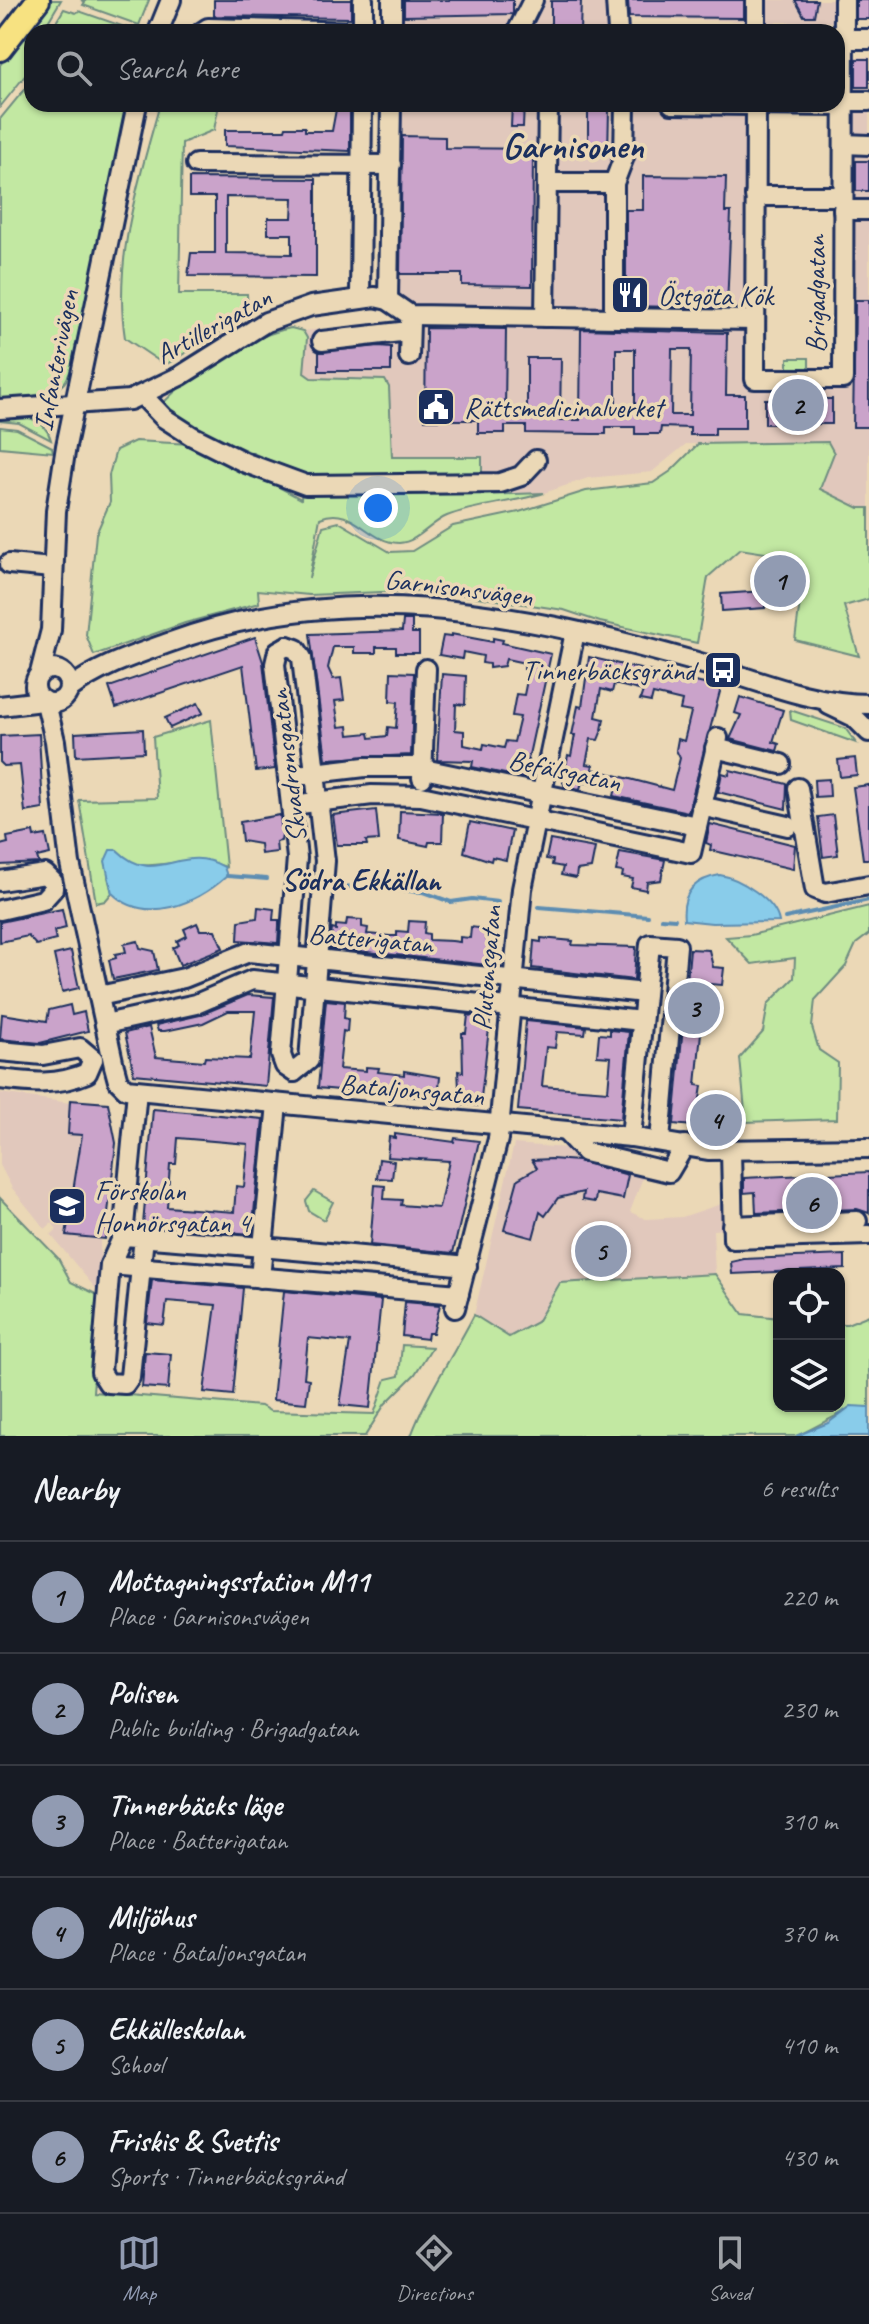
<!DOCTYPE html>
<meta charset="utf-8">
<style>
:root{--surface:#171b24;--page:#20242c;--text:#f1f3f6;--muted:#9ea1a6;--line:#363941;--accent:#919bb2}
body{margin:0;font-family:Caveat,sans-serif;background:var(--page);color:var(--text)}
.controls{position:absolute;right:24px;bottom:24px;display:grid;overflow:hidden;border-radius:16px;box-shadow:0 2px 6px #0004}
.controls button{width:72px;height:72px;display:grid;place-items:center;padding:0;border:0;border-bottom:2px solid var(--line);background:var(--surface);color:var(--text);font:40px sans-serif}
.you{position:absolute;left:378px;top:508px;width:28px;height:28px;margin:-20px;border:6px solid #fff;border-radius:50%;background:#1a73e8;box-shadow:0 0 0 12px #1a73e833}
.badge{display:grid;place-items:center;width:52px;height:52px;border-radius:50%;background:var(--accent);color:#111;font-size:26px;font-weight:700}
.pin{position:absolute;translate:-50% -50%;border:4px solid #fff;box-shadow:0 2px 8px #0006}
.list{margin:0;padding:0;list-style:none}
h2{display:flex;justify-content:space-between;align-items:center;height:104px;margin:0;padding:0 32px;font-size:34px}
h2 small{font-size:26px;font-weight:400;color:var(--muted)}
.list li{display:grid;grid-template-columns:52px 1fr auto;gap:24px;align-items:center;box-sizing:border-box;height:112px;padding:0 32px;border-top:2px solid var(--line)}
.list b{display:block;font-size:30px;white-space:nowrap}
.list p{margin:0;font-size:26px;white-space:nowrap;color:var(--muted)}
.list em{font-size:26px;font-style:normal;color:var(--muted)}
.icon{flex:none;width:44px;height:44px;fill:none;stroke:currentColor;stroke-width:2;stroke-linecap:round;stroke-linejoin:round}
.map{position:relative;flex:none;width:869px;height:1436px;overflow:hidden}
.search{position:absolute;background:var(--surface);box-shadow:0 2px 6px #0004;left:24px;right:24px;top:24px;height:88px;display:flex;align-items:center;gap:20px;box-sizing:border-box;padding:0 28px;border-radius:24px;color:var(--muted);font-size:30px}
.sheet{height:776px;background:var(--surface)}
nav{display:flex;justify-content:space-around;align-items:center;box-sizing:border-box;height:112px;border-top:2px solid var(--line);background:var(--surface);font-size:22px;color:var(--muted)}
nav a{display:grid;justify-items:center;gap:4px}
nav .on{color:var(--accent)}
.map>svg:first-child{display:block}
.built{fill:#e1c8bc}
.green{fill:#c2e8a2;stroke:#6e8c80;stroke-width:2}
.water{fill:#89ccea;stroke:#5d8db2;stroke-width:2}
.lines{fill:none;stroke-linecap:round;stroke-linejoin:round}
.stream{stroke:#5d8db2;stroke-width:4}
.building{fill:#caa3ca;stroke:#1b2f5e;stroke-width:2;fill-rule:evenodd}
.minor-casing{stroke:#1b2f5e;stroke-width:24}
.major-casing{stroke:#1b2f5e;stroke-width:28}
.minor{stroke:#ebd8b6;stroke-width:18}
.major{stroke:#f7e281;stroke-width:22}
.labels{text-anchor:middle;stroke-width:7;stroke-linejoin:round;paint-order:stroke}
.street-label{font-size:28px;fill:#1b2f5e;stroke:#ebd8b6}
.poi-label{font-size:28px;fill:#1b2f5e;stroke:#ebd8b6;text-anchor:start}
.neighbourhood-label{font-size:30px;font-weight:bold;fill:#1b2f5e;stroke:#ebd8b6}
.district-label{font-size:36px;font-weight:bold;fill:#1b2f5e;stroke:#ebd8b6}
</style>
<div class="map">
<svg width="869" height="1436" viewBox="0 0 869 1436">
<rect width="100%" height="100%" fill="#ebd8b6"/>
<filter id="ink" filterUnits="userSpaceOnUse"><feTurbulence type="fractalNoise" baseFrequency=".0125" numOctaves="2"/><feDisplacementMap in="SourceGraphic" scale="16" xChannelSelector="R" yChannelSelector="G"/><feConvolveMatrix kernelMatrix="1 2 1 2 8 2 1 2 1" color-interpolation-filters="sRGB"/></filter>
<g filter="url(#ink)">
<g class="built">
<rect x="397" y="0" width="209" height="32"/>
<polygon points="622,0 751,0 750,21 622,19"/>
<rect x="763" y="0" width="76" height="22"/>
<polygon points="852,57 869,57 869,508 859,508 819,489 834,453 827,442 686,444 652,472 588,478 544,493 482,495 482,457 391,457 389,387 311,378 304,373 307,338 303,331 392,322 741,325 748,330 749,385 850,386"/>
<polygon points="396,104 543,104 536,309 415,309 397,297"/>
<polygon points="555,104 751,104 747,311 555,309"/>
<polygon points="0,1093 70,1103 115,1137 106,1239 100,1239 101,1295 51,1235 57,1229 52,1223 45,1229 12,1188 0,1165"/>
<polygon points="514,1144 593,1150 646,1169 630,1212 646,1219 682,1217 721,1204 723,1229 713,1230 715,1274 561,1283 537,1322 509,1337 474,1315"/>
</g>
<g class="green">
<polygon points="51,0 61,0 42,32 32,32 32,67 0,107 0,65"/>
<polygon points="81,0 149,0 139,25 83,5 85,2"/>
<polygon points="64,9 76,13 79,11 139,32 50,32"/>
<path d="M32,80V104H132C124,133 115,163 108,193C101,225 80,366 64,383C52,395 17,399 0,401V119Z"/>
<path d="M160,104H219L214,130L182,143L179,294H247L248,315L165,365L125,338C113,259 139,179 160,104Z"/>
<path d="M291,328L303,331L307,338L304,373L311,378L385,380L389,387L392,457H482V480L311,479L169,416L162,404C190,375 251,335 291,328Z"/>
<rect x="788" y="358" width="21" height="15"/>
<path d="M0,416C22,416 44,415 51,440L19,423L0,421Z"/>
<polygon points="0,427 17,429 52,447 53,452 0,447"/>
<path d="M135,441L191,444L224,458L301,499L302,490L482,488V495L544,493C513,503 477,504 447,516C430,523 418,542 399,543C368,543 353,504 320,518L309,578L323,526L339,522L390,552L412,551L453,526L519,512L586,491L653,483L671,471L698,444L828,442L834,453L820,489L859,508H869V599L844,606L859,656L795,640L800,602L796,558L740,549L708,577L697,643L600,622L564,610L431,590L309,595L258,590L259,603L185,623L94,655L86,635L96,534L110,502L109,475L116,450Z"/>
<polygon points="790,710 845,728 856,743 791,720"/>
<path d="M211,720L226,867C187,853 172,868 133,865L117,850L108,877L112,893L105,901L96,903L79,800L157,798L153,737Z"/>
<polygon points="869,906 869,934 856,944 846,966 815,1000 812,1027 819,1050 838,1063 837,1119 746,1122 740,1058 763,1032 768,1004 794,978 795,958 752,964 726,937 751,935"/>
<polygon points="314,1191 333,1202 324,1220 309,1211 306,1201"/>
<polygon points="0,1198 58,1258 71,1282 100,1296 93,1392 261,1406 270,1411 374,1414 386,1379 399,1376 402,1345 432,1347 415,1374 385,1404 365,1436 0,1436"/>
<path d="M715,1274L743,1314L779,1318V1406H839V1324H847L869,1315V1407C846,1406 820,1426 796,1436H411C427,1393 453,1356 474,1315L509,1337L537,1322L560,1283Z"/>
</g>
<g class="water">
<path d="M110,850H117C157,889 180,841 224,867L227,876C197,903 146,926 112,893L105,861Z"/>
<path d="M720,875C740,878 776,901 779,922L712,923L684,920C681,893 695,879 720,875Z"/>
<polygon points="851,1406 869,1407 869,1436 796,1436 828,1423"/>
</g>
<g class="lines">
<g class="stream">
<polyline points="227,876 267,879"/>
<polyline points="342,886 423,892 451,902 472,899 498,902"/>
<polyline points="539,907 648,916"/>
<polyline points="661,918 675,919"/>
<polyline points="785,918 869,900"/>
</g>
</g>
<g class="building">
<polygon points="214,0 351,0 351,18 214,16"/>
<polygon points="404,0 513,0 513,14 404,16"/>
<polygon points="628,0 744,0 744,18 629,17"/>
<polygon points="795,0 817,0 814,16 804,16"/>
<rect x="856" y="0" width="13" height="19"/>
<polygon points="551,1 581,1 580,32 551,32"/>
<rect x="856" y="59" width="13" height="28"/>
<polygon points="337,104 350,104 350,151 225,146 225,130 285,130 286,127 305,127 305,131 332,131"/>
<polygon points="512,104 524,104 523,127 511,127"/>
<polygon points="588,109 609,109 608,152 588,151"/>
<polygon points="402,136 445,137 445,148 533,149 532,286 462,285 462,274 400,274"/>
<rect x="856" y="161" width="13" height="30"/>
<polygon points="643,176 726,177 725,212 731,212 727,308 626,306 626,210 643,210"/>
<path d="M189,178L316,179V277L188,276L191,253H215V197H189ZM226,197L293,198L292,218H268V234H292V254L226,253Z"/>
<polygon points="855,300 869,300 869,427 853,427"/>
<path d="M426,328L506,329L505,410H527V358H561L560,420H580L581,329L727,333L726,395H745V428H715V435H690V428L661,427L660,434H635V427H606V434H592L526,433V426H505V433H478V420H425ZM616,349H635V406H616ZM672,349H691L690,415H671Z"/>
<polygon points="379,346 391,347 391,371 319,371 319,352"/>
<polygon points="793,391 804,391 804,399 832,399 832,424 765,424 765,399 793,399"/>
<polygon points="790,569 791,596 771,597 769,571"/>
<polygon points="764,591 765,608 722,611 721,594"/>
<polygon points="403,620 412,620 412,633 419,633 419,653 396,653 396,647 376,647 376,653 354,653 354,647 333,647 328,668 333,679 341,678 344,700 335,701 339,727 348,726 349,735 369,733 370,738 387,736 388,727 396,728 398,702 390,701 391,672 414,673 411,755 326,759 310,634 402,631"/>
<polygon points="451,634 493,642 493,638 503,640 502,643 551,654 524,778 472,767 473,761 437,760 442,674 466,676 465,705 456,704 455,730 464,731 464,745 483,749 484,744 504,748 506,741 514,742 520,717 512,716 516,694 524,695 529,670 524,669 525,663 506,659 504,666 489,668 489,664 482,663 483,656 463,652 462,659 439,655 443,636 451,637"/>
<polygon points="255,637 263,662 275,769 256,771 243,665 116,708 109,687"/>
<path d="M589,657L721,688L688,812L614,796L616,788L582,782L580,789L565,786L563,782L568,755L571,756L575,735H572L578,706L582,707ZM614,684L643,691L640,700L651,702L653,694L682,701L680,710L691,712L684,741L678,739L676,750L680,758L672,790L592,769L593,765L586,764L591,739L598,740L602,730L604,719L596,717L601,689L612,692Z"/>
<polygon points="740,697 783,710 773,742 779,744 777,751 730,739 741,715 735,713"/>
<polygon points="198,703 203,713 170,728 165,718"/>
<polygon points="143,729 144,752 76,756 75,733"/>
<polygon points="39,734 43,809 25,812 20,765 4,766 0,762 0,736"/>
<polygon points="855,758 857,775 840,777 838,760"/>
<polygon points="730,770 787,784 786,809 718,792 722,773 729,775"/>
<polygon points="829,779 830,796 815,797 814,780"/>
<polygon points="869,785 869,859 863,859 853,787"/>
<polygon points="376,810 379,840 366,841 367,845 337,845 333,815"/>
<polygon points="400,811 443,813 442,842 429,842 428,846 399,840"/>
<polygon points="280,815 282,835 281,841 276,842 277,852 261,854 260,844 242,841 240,822"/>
<polygon points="833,815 838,855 823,857 818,817"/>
<polygon points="470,822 512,831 506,860 492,857 491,861 464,852"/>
<polygon points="710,824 795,845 793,869 710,850 711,845 706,843"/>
<polygon points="33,832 34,837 46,835 50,854 37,857 39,863 0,865 0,845 8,843 7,837"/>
<polygon points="550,840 595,848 591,868 577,870 576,878 561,875 563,867 552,865 553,860 546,859"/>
<polygon points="620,852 665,860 661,880 647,882 646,890 631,887 633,879 622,877 623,872 616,871"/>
<polygon points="258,907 274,909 273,920 279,920 279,926 278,943 238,940 239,921 257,918"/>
<polygon points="62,909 66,928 54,931 56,940 36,945 28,936 0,942 0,922"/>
<polygon points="347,919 362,920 362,927 368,928 367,934 390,936 397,936 397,931 408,932 409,921 425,922 424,933 429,934 429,940 452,941 460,942 460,937 470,938 471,927 487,929 486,939 492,940 491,946 498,946 497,966 330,948 332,929 336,930 336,925 346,926"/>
<polygon points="197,923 200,930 215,930 223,948 180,965 173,948 179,945 177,941 187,936 184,929"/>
<polygon points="541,938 573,941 572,945 636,947 634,980 532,968 534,941 541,942"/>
<polygon points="138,941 140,948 154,951 158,970 113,979 109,960 116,958 115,954 126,952 124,944"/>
<polygon points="690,949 709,950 713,967 724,968 722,985 710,984 709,991 705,991 696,1085 702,1086 700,1099 707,1100 706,1110 722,1111 721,1129 674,1124"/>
<polygon points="71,951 79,988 62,992 54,955"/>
<polygon points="248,995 274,997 266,1086 134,1074 125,1033 149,1027 156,1057 204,1061 205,1057 250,1059 255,1011 228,1011 203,1023 165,1031 158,1031 156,1025 200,1015"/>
<polygon points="326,1000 345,1002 344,1018 348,1019 347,1032 343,1031 339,1069 366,1071 366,1067 379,1068 378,1072 404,1075 404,1071 440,1077 438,1099 318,1088"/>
<polygon points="70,1005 72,1015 84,1012 88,1031 40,1043 0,1039 2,1014 47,1021 49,1010"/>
<polygon points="468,1015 490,1020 480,1106 460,1104 458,1071 463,1072 462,1033 466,1033"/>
<polygon points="526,1021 586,1027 585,1034 557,1032 555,1048 546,1047 542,1086 608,1091 611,1057 597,1056 599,1034 610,1035 610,1030 629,1032 621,1119 518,1110"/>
<polygon points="70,1100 108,1103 116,1143 105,1239 66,1235 82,1135 68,1134"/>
<path d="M153,1109L263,1119L252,1234L143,1225ZM178,1138L248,1144L244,1187L236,1186L234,1212L167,1207L170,1164H176Z"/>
<polygon points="395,1134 454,1142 455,1138 479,1141 453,1253 370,1245 375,1185 385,1186 384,1199 402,1200 401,1205 439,1208 449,1161 387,1157 389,1137 395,1138"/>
<polygon points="379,1159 394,1161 392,1179 377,1178"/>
<polygon points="551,1159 578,1161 628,1175 623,1199 596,1194 595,1202 582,1200 583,1192 558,1198 545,1216 540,1212 533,1238 504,1230 518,1179 537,1168 532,1160"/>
<polygon points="869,1172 869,1213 857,1209 756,1213 755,1192 744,1193 744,1178"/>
<polygon points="845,1255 845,1269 732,1274 731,1262 744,1259"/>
<polygon points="152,1280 243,1288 233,1395 204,1392 216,1305 167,1301 164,1325 147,1323"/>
<polygon points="284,1291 381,1300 370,1408 340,1405 350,1342 308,1338 304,1378 309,1379 306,1403 273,1400"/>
<polygon points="405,1302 440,1305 433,1333 428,1333 427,1339 402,1336"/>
<polygon points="145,1352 171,1354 168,1389 142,1387"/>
</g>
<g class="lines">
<g class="minor-casing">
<g id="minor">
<polyline points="616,0 618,32"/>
<polyline points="158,32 171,0"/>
<polyline points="202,32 208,28 356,32"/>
<polyline points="363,32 363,0"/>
<polyline points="392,32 392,0"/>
<polyline points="517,32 533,0"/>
<polyline points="756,32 756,0"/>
<polyline points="837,39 869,39"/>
<polyline points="844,101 869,101"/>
<polyline points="672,104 844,106"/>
<polyline points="756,104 755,379 843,379 844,0"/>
<polyline points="844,144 869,145"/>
<polyline points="196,164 391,165"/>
<polyline points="547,183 614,183 624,157 625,104"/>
<polyline points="755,196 843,196"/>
<polyline points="843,210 869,210"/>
<polyline points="360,297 362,104"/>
<polyline points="388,300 391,104"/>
<polyline points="545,317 548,104"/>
<polyline points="614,317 614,183"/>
<polyline points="322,341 409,331"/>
<polyline points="409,356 410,322"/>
<polyline points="143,396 164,418 192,436 246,463 306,485 500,483 521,476 536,460"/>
<polyline points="0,409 130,400 180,376 266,322 311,306 375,297 388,300 410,315 755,320"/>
<polyline points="9,564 52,568"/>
<polyline points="287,646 296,649 302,658 325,861 309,1060 294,1072"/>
<polyline points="287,646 278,651 275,664 297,858 281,1055 285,1066 294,1072"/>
<circle cx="52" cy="686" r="17"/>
<polyline points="40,673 51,630 56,511 66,446 137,104"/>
<path d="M69,689C100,666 132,656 168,643C343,578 512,611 686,659C745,675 807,704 869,704"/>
<polyline points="46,703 55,741 70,863 114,1066 118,1081 126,1089 631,1137 708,1150 869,1148"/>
<polyline points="829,705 854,717 869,732"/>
<polyline points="0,706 42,701"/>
<polyline points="715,748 781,764"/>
<polyline points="289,776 365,767 414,767 697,826"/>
<polyline points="422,778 426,669"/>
<polyline points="798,788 815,889 825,893 869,885"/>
<polyline points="292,805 372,795 421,796 691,853 718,738"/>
<polyline points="701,806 788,826"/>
<polyline points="0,881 45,874 53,882 53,889 43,900 0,910"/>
<polyline points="99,996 184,978 249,952 645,993"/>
<polyline points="105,1024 196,1004 252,980 642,1021"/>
<polyline points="0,1051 43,1055 80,1048 93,1059"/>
<path d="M0,1079C31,1083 57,1086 87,1073L93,1059"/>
<polyline points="566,1132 585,1152 669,1172 685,1145"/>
<polyline points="631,1137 650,944 677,946 660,1141"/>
<polyline points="731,1151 733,1239 869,1235"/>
<polyline points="732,1226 857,1221"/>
<polyline points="123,1236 137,1091"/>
<path d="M144,1237L130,1377L125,1384L108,1383L101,1372L110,1265L123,1236C238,1244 353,1255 467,1266"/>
<polyline points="110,1265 459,1294"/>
<polyline points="260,1278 277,1104"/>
<polyline points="455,1308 498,1139 522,889 575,632"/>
</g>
</g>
<g class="major-casing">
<polyline id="major" points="0,49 38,0"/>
</g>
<use href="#minor" class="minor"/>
<use href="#major" class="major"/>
</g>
</g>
<defs>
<g id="restaurant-square" transform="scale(2)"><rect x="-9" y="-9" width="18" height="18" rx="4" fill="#1b2f5e" stroke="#ebd8b6"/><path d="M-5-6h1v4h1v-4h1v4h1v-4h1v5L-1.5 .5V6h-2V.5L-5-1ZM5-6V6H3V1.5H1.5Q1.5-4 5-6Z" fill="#fff"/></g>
<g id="civic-square" transform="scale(2)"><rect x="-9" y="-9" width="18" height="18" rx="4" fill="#1b2f5e" stroke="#ebd8b6"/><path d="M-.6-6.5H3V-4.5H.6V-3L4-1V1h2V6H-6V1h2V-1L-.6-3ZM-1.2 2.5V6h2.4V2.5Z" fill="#fff"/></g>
<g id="bus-square" transform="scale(2)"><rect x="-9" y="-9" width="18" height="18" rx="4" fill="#1b2f5e" stroke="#ebd8b6"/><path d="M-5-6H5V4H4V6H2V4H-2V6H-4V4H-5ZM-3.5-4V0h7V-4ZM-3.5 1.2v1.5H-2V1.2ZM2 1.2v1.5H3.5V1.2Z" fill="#fff"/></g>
<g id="school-square" transform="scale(2)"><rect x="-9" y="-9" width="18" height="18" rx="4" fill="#1b2f5e" stroke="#ebd8b6"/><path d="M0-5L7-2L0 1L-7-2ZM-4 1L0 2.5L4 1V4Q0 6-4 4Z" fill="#fff"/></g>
</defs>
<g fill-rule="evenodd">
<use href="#restaurant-square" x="630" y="295"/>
<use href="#civic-square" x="436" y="407"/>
<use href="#bus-square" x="723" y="670"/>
<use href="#school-square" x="67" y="1206"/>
</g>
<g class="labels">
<g class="street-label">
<text transform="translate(815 294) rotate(-90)" y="10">Brigadgatan</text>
<text transform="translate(213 325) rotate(-29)" y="10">Artillerigatan</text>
<text transform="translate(55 360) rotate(-79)" y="10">Infanterivägen</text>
<text transform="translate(459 587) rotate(7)" y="10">Garnisonsvägen</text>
<text transform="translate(287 766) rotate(-97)" y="10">Skvadronsgatan</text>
<text transform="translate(565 770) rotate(12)" y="10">Befälsgatan</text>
<text transform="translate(371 938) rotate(5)" y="10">Batterigatan</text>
<text transform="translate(486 968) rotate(-85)" y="10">Plutonsgatan</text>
<text transform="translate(412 1089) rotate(5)" y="10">Bataljonsgatan</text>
</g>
<g class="poi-label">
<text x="658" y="305">Östgöta Kök</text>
<text x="464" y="417">Rättsmedicinalverket</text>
<text x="695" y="680" text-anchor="end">Tinnerbäcksgränd</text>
<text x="95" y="1200">Förskolan<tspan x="95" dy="32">Honnörsgatan 4</tspan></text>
</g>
<g class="neighbourhood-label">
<text x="361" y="890">Södra Ekkällan</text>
</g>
<g class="district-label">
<text x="573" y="158">Garnisonen</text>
</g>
</g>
</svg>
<div class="controls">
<button><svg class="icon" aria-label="locate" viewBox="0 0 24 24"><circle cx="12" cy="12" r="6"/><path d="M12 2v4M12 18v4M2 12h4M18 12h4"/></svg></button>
<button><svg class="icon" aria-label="layers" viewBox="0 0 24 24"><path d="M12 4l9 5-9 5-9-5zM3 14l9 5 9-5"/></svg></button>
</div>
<div class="you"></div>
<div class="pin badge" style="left:780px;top:581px">1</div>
<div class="pin badge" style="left:798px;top:405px">2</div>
<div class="pin badge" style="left:694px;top:1008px">3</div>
<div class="pin badge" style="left:716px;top:1120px">4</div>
<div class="pin badge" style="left:601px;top:1251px">5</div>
<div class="pin badge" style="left:812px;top:1203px">6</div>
<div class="search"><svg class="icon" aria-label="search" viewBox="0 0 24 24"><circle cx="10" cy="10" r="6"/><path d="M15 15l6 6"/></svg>Search here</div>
</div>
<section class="sheet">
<h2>Nearby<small>6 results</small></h2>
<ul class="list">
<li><span class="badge">1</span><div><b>Mottagningsstation M11</b><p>Place · Garnisonsvägen</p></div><em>220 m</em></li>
<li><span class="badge">2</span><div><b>Polisen</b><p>Public building · Brigadgatan</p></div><em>230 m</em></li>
<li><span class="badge">3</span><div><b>Tinnerbäcks läge</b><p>Place · Batterigatan</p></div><em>310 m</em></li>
<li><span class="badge">4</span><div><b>Miljöhus</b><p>Place · Bataljonsgatan</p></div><em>370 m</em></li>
<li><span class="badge">5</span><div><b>Ekkälleskolan</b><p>School</p></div><em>410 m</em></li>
<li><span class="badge">6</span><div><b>Friskis &amp; Svettis</b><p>Sports · Tinnerbäcksgränd</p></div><em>430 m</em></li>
</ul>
</section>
<nav>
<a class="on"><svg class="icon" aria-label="map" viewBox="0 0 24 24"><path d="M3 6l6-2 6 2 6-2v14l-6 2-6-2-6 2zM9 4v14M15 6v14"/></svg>Map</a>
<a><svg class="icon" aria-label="directions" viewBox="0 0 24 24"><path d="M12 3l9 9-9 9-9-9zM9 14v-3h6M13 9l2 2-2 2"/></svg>Directions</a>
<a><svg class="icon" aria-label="saved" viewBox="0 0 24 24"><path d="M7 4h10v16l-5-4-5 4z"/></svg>Saved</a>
</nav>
